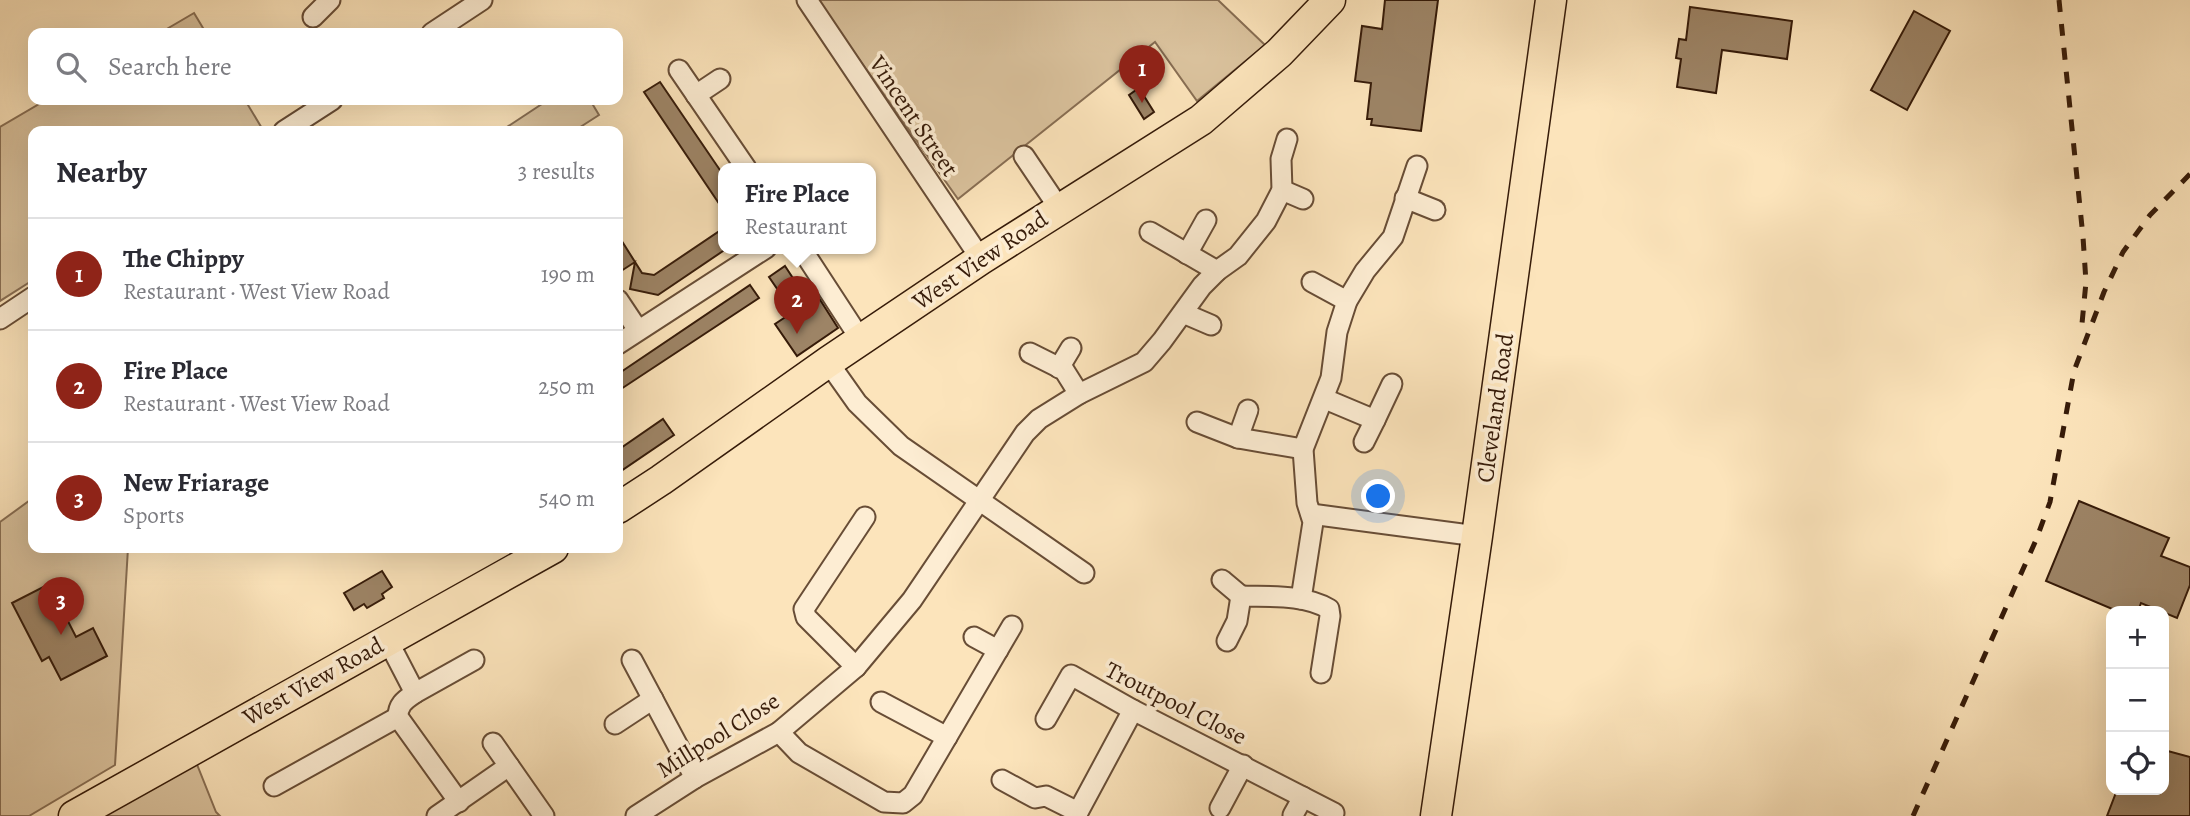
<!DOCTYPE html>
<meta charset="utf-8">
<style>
:root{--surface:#fff;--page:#f2f2f3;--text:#2b2b33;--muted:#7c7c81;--line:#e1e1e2;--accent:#8f2418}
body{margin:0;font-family:Alegreya,serif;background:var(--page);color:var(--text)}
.controls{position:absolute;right:21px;bottom:21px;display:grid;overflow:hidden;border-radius:14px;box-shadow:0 7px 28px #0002}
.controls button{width:63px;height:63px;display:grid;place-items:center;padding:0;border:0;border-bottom:2px solid var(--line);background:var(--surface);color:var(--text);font:35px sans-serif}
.you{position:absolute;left:1379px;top:497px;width:24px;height:24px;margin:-18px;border:5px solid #fff;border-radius:50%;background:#1a73e8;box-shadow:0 0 0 10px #1a73e833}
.badge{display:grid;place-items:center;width:46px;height:46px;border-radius:50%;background:var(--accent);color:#fff;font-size:23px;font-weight:700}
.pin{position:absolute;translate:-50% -58px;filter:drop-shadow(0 2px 4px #0008)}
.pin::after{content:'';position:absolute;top:37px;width:24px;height:21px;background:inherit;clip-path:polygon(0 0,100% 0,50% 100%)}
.popup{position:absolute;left:718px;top:163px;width:158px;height:91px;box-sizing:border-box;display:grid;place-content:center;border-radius:14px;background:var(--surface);filter:drop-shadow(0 2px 5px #0005);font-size:23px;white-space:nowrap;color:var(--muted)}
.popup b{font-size:26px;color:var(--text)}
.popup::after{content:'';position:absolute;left:50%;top:100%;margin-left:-14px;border:14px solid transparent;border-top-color:var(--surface)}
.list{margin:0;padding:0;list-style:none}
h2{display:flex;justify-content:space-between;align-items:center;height:91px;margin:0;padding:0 28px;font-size:30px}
h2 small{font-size:23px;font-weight:400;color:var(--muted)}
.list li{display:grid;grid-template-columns:46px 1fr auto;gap:21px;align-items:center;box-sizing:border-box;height:112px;padding:0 28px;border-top:2px solid var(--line)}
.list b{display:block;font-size:26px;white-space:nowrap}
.list p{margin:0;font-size:23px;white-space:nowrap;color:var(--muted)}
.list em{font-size:23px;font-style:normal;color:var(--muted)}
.icon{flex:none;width:38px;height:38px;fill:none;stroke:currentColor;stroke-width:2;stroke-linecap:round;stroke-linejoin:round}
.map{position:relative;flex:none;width:2190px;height:816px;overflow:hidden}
.search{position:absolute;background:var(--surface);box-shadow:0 7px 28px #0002;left:28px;top:28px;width:595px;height:77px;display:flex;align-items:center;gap:18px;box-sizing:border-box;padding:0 24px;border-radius:14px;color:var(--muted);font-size:26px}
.panel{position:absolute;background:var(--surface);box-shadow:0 7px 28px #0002;left:28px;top:126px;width:595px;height:427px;border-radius:14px}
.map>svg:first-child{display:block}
.green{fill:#dac29d;stroke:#886e53;stroke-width:2}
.building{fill:#9d8466;stroke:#361b09;stroke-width:2}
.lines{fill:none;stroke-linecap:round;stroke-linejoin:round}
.street-casing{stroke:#684d36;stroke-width:23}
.primary-casing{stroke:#361b09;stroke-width:33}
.street{stroke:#fdedd3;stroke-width:19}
.primary{stroke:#fce4bb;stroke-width:30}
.rail{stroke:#361b09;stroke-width:5;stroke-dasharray:12 12;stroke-linecap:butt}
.labels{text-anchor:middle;stroke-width:7;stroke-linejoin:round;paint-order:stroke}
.street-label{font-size:24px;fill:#361b09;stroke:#fdedd3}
</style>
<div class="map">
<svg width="2190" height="816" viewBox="0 0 2190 816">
<rect width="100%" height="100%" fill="#fce4bb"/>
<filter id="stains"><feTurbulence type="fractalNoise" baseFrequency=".00286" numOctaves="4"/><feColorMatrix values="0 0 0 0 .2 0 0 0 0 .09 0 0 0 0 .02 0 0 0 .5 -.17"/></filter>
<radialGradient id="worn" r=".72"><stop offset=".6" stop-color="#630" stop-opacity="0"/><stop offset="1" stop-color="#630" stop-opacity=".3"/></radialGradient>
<g class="green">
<polygon points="817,0 1218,0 1265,45 1197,101 1155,42 958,199"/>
<polygon points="194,13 206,33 160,33"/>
<polygon points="46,100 245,100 263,130 33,131 33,280 0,301 0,127"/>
<polygon points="548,100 590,100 599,115 574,131 501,131"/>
<polygon points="33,498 33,548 128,548 115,765 29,816 0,816 0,522"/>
<polygon points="196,762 216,812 220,816 101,816"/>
</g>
<g class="building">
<polygon points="1385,0 1438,0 1421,131 1371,125 1372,119 1367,119 1371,83 1355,81 1362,26 1382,29"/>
<polygon points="1690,7 1792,21 1787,59 1722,50 1716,93 1677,87 1681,59 1676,58 1679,39 1686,40"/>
<polygon points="1914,11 1950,31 1907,110 1871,90"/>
<polygon points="660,82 724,176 724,211 644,92"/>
<polygon points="1139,88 1154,112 1144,119 1129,95"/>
<polygon points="724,228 724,248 726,249 658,295 630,289 635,262 618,273 618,235 642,273 654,275"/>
<polygon points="785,266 808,301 817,295 838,328 797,356 775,324 793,312 769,277"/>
<polygon points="750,285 759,298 618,391 618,374"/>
<polygon points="663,419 674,435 618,473 618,450"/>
<polygon points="2079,501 2169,538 2161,556 2190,567 2190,585 2177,618 2141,603 2138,611 2117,611 2046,581"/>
<polygon points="382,571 392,587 382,594 384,598 367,608 364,604 354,610 344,593"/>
<polygon points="49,584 76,637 93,628 107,656 61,680 49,657 42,661 12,603"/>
<polygon points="2164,750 2190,757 2190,816 2107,816 2117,790 2164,790"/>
</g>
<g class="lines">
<g class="street-casing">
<g id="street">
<polyline points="807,0 981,259"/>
<polyline points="313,17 330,0"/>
<polyline points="432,33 482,0"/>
<polyline points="679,70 746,168"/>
<polyline points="696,95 720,79"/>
<polyline points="284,131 332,100"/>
<polyline points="1024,156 1059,208"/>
<polyline points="1282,190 1303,199"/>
<polyline points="1405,198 1435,210"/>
<polyline points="1150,232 1217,271"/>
<polyline points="801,248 861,340"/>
<polyline points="1187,254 1206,220"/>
<polyline points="1312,282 1347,301"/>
<polyline points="618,300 638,330"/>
<polyline points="1183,313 1211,325"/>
<polyline points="0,319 33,297"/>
<polyline points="618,344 766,248"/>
<polyline points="1030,353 1064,370 1079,394"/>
<polyline points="828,362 857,403 901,446 1084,573"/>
<polyline points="1059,368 1071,348"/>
<polyline points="1325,399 1375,420 1392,384"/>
<polyline points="1197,422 1238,438 1303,449"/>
<polyline points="1238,438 1248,410"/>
<polyline points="1364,442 1375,420"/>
<polyline points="1311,514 1477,536"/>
<polyline points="1222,580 1241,596"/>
<polyline points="1301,599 1313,522 1307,503 1303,449 1331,378 1337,332 1347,301 1365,271 1393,237 1417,166"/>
<polyline points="974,637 998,650"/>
<path d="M387,639L415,693C405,700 398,704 398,717L459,802"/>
<path d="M1227,641L1237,621L1241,596C1269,597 1304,594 1329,609L1330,616L1321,673"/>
<polyline points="632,660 695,778"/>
<polyline points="856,667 806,617 804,609 865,517"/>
<polyline points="415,693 474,660"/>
<polyline points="881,702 947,737"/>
<polyline points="1046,719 1071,675 1133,710 1334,813"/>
<polyline points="615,724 653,699"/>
<polyline points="779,732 799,753 884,802 903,803 913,795 1012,626"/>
<polyline points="493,743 544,816"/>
<polyline points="1002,780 1035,798 1046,796 1078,812"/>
<polyline points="274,786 398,717"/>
<polyline points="1220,808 1243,765"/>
<polyline points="1293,815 1303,797"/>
<polyline points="437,816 509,766"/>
<polyline points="636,816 695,778 779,732 856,667 912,600 1025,433 1039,419 1079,394 1144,362 1162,341 1202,286 1217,271 1238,256 1266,221 1282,190 1281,159 1287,139"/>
<polyline points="1076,816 1133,710"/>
</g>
</g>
<g class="primary-casing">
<g id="primary">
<polyline points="618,508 661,480 828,362 981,259 1201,120 1279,53 1330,0"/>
<polyline points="74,816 553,548"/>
<polyline points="1436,816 1477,536 1551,0"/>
</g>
</g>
<use href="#street" class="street"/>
<use href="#primary" class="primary"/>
<g class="rail">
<polyline points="2059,0 2083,237 2086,282 2081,334"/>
<polyline points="1913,816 2036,540 2050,502 2074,371 2104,292 2123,252 2150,215 2190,174"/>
</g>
</g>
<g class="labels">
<g class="street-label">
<text transform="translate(914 116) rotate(56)" y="8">Vincent Street</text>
<text transform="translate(980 260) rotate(-34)" y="8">West View Road</text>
<text transform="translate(1495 408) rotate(-82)" y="8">Cleveland Road</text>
<text transform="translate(313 681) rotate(-29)" y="8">West View Road</text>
<text transform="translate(1176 703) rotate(27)" y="8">Troutpool Close</text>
<text transform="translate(718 735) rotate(-32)" y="8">Millpool Close</text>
</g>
</g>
<rect width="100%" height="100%" filter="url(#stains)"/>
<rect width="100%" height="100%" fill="url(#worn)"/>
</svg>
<div class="controls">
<button>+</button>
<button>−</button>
<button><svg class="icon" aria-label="locate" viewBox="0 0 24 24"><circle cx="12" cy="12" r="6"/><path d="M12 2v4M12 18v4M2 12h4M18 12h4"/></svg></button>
</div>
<div class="you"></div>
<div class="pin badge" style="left:1142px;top:103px">1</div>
<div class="pin badge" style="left:797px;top:334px">2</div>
<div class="popup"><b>Fire Place</b>Restaurant</div>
<div class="pin badge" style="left:61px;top:635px">3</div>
<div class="search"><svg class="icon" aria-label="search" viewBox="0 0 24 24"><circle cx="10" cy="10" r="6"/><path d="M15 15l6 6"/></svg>Search here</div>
<section class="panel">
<h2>Nearby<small>3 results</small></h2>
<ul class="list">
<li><span class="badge">1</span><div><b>The Chippy</b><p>Restaurant · West View Road</p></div><em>190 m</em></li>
<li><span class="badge">2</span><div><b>Fire Place</b><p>Restaurant · West View Road</p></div><em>250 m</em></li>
<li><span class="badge">3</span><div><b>New Friarage</b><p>Sports</p></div><em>540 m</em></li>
</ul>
</section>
</div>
